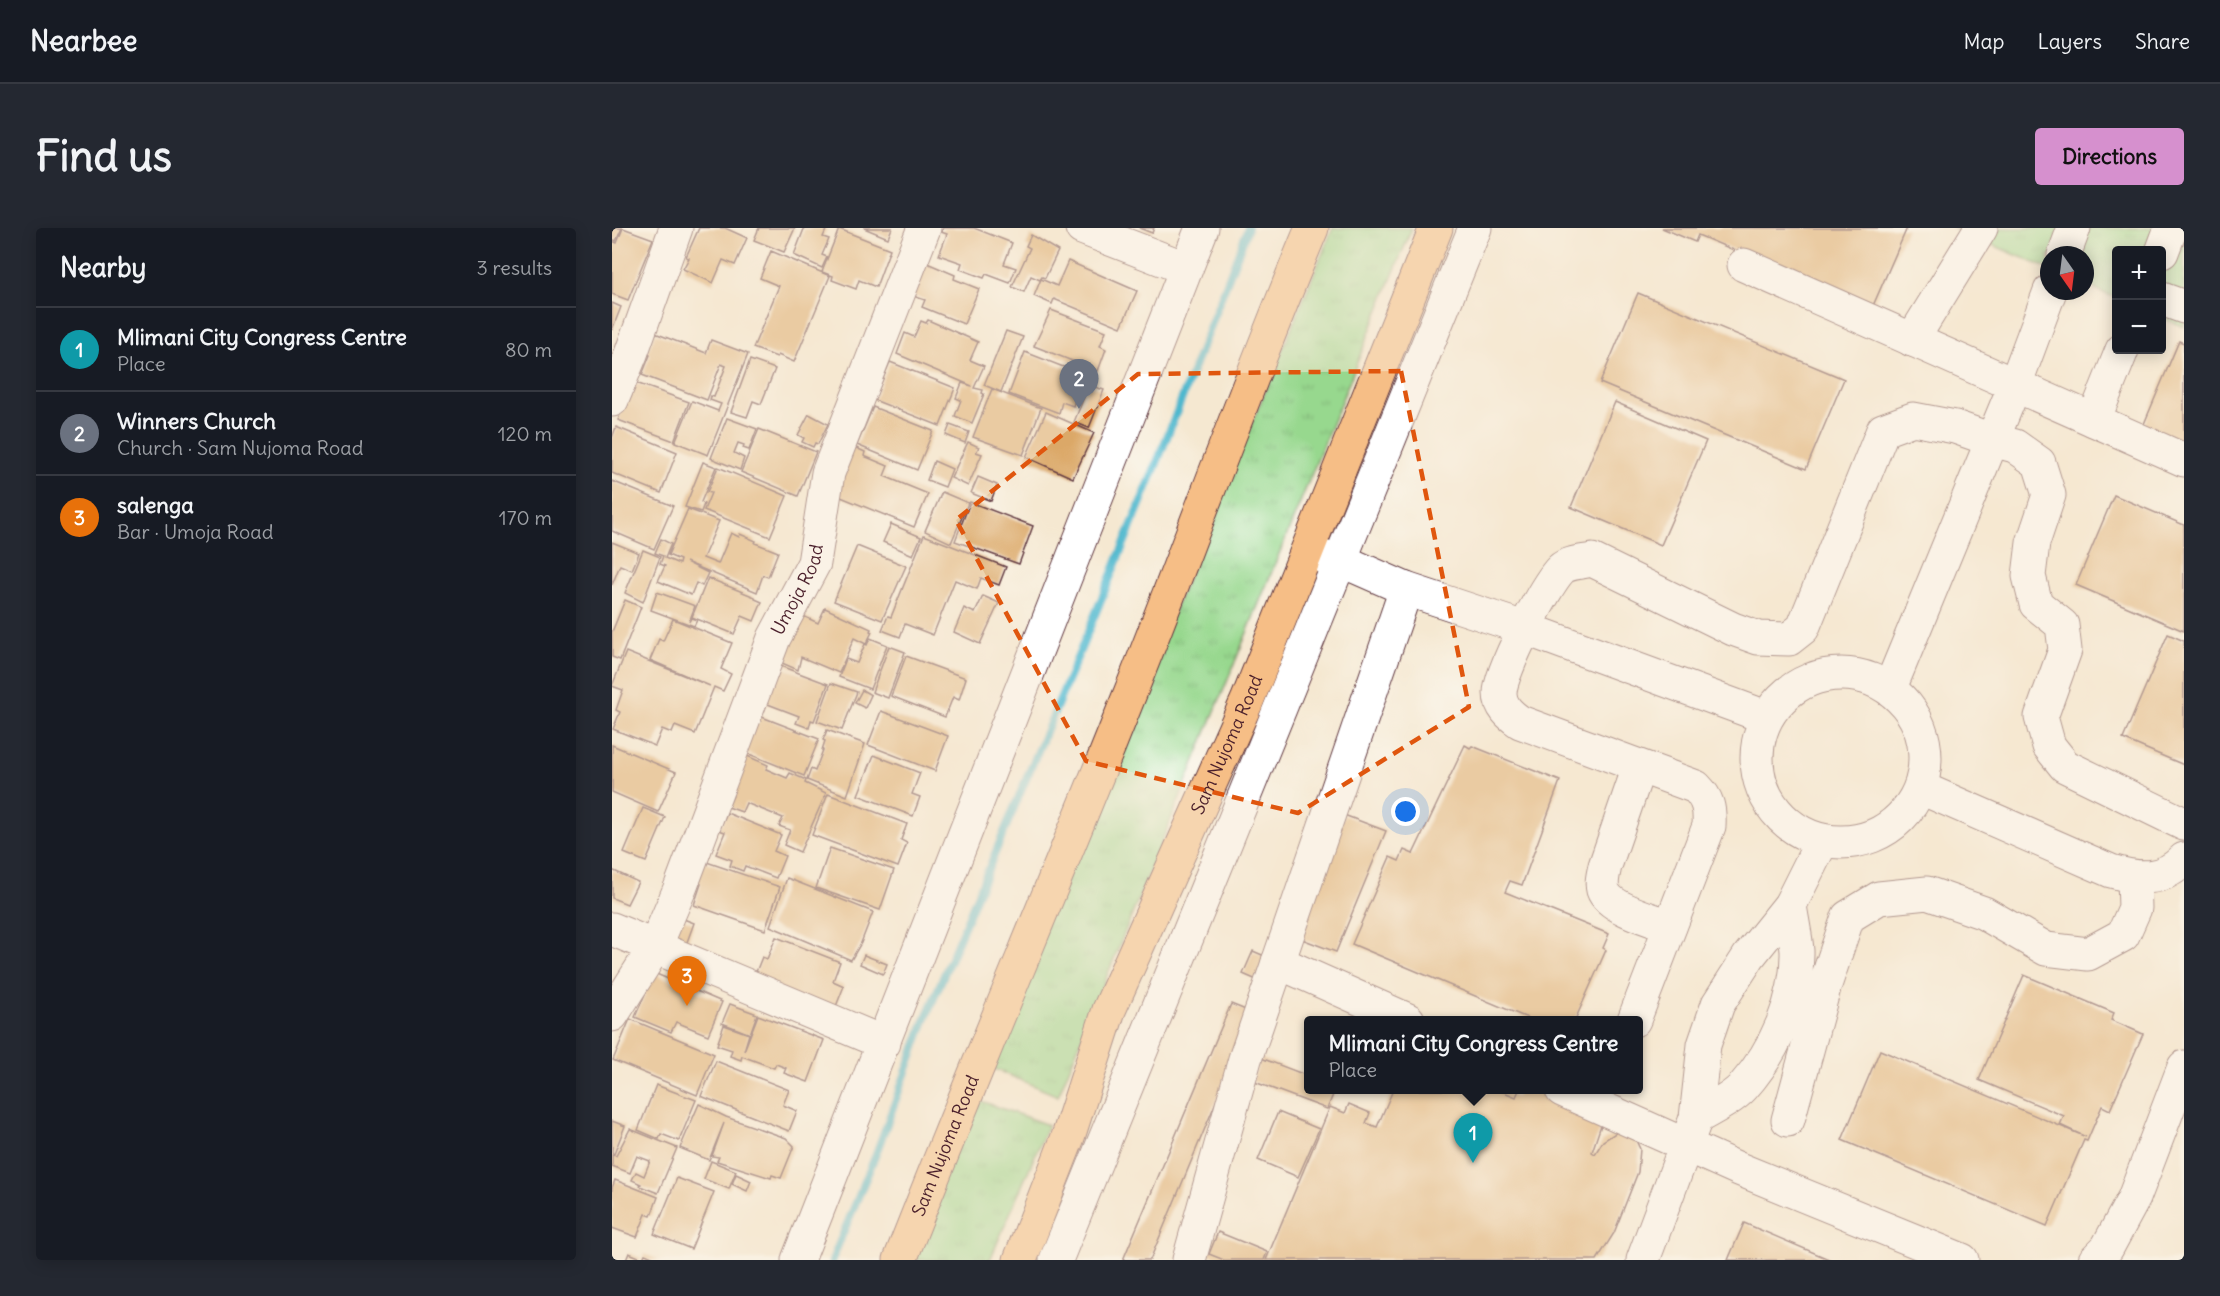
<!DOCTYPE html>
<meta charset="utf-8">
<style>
:root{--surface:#171b24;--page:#242831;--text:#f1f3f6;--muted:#9ea1a6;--line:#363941;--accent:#d690ce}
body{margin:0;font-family:Delius,sans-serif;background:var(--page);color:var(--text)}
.controls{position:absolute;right:18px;top:18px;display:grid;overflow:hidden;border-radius:6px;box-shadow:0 3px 15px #0003}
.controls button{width:54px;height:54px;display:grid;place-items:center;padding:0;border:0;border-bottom:2px solid var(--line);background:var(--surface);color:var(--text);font:30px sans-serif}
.compass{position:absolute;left:1428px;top:18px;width:54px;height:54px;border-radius:50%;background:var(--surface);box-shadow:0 3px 15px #0003;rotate:166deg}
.you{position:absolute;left:794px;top:584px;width:21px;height:21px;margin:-15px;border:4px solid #fff;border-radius:50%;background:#1a73e8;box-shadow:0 0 0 9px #1a73e833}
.badge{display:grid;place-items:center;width:39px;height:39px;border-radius:50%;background:var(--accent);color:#fff;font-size:20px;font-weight:700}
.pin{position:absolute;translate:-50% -50px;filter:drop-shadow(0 2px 3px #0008)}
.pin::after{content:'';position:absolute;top:32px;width:21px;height:18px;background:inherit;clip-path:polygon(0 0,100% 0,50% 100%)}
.popup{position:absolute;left:692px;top:788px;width:339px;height:78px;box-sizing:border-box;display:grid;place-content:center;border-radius:6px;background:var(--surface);filter:drop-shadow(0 2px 4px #0005);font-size:20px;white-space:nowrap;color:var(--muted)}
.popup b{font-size:22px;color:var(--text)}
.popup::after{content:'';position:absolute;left:50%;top:100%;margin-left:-12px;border:12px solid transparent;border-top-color:var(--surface)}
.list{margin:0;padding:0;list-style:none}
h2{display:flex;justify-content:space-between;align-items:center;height:78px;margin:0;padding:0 24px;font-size:26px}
h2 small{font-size:20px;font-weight:400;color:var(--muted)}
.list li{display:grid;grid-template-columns:39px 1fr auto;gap:18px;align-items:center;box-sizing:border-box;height:84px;padding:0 24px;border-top:2px solid var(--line)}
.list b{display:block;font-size:22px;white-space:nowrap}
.list p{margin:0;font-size:20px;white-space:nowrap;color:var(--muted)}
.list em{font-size:20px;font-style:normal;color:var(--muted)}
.map{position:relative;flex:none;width:1572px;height:1032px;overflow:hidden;border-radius:6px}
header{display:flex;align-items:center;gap:36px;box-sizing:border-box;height:84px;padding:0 30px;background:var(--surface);border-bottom:2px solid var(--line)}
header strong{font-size:28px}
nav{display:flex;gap:33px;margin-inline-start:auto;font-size:21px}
.intro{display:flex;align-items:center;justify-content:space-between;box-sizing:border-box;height:144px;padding:0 36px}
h1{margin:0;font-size:42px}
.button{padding:15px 27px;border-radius:6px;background:var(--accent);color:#111;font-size:21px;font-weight:700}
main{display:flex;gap:36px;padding:0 36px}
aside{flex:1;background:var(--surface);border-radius:6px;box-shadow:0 3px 15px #0003}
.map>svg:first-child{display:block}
.grass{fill:url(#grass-tufts);stroke:#707c5c;stroke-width:1.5}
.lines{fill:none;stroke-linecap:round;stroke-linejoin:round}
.stream{stroke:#50b8ce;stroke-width:8}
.building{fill:#dba868}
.minor-casing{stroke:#643d44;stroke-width:35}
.major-casing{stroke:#643d44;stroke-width:35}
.minor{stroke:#fff;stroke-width:33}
.major{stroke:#f6be86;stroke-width:33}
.marked{fill:none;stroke:#e0560e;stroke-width:4.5;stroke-dasharray:12 8;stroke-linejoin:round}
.labels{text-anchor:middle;stroke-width:4.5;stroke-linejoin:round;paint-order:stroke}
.street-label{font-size:18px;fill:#4a1f2b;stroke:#fdfcf7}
</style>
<header>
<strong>Nearbee</strong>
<nav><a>Map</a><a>Layers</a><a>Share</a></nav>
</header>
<div class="intro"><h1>Find us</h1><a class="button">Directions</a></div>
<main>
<aside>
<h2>Nearby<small>3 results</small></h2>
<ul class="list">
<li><span class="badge" style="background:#0f9aa8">1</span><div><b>Mlimani City Congress Centre</b><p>Place</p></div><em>80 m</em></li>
<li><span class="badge" style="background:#6b7280">2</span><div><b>Winners Church</b><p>Church · Sam Nujoma Road</p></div><em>120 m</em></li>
<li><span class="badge" style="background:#e8710a">3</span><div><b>salenga</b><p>Bar · Umoja Road</p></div><em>170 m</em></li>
</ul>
</aside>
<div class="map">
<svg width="1572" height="1032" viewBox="0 0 1572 1032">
<defs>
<pattern id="grass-tufts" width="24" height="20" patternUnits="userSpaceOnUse" patternTransform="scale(1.5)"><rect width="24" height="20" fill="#97d88e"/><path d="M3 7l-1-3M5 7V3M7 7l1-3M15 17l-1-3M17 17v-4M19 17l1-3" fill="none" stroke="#84b97b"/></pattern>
</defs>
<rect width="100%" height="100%" fill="#fdfcf7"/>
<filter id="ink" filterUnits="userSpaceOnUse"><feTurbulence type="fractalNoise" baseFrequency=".0167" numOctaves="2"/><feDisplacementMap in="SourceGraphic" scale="12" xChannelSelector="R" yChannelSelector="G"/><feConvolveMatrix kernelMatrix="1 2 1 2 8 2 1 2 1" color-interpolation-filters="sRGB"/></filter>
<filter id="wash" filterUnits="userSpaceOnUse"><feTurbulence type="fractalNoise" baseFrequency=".008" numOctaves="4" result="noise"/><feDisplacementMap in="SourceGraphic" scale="24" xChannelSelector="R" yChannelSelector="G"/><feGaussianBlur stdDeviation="1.35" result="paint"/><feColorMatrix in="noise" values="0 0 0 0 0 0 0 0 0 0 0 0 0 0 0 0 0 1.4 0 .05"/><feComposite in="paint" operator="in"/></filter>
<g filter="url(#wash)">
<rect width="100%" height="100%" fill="#f5e8d1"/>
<g class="grass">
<polygon points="721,0 800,0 446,868 373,837"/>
<polygon points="1341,0 1572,0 1572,99 1550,90 1550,22 1504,22 1504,70 1473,57 1473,27 1437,27 1437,41"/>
<polygon points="358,869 436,897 378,1032 296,1032"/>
</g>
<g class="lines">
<polyline class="stream" points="220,1032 262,931 315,787 471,416 541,245 636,0"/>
</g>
<g id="blocks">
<g class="building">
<polygon points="0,0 10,0 4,13 0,11"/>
<polygon points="11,0 41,11 16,72 0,66 0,13 5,15"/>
<polygon points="87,0 113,0 135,10 123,37 111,32 101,55 71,41 77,30 74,29"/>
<polygon points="147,0 183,0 172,24 142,12"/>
<polygon points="215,0 211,9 217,11 210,27 215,29 210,40 182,27 192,1"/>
<polygon points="252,0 280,0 276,10"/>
<polygon points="331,0 362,0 400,15 392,36 404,40 398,55 374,46 372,50 348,41 350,35 327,27 335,6 329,4"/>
<polygon points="527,0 542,0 540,5"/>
<polygon points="1050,0 1295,0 1260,80 1086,7 1083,14"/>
<polygon points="227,1 278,21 264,59 247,52 244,61 220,52 221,48 210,44"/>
<polygon points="419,7 446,23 433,50 430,49 428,52 419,48 412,64 400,59 418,20 414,18"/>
<polygon points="159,23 218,48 182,134 166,127 165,129 141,120 167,58 148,50"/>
<polygon points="456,33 525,63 509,99 442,71 440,76 422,68 429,51 445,58"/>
<polygon points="315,35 343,47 342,51 367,61 352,96 310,79 313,72 301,68"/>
<polygon points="1026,65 1232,151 1194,241 988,155"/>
<polygon points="0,75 9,79 0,102"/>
<polygon points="439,82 494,103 488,118 494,121 486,143 422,118"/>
<polygon points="316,92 366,114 358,132 372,138 362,160 371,162 370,165 372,166 360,195 343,188 349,172 344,170 350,155 360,158 285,126 293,105 302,109 309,93 314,95"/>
<polygon points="394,103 411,109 389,164 372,157"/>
<polygon points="43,105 94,125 99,112 136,126 96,227 63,214 80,173 106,183 109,176 98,172 99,168 102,169 114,138 109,136 95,172 30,147 38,127 35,125"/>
<polygon points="1567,113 1572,115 1572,221 1529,203"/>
<polygon points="413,124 472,147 461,178 450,174 447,185 397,166"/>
<polygon points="138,132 163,141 149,176 141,173 135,189 119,184"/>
<polygon points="278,134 343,160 328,198 262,172"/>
<polygon points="24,155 77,174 62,213 6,192 15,168"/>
<polygon points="477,157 492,162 477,200 462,194"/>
<polygon points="380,161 429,180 411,227 361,209"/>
<polygon points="1003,174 1094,213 1049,317 959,279"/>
<polygon points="261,179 321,203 305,242 245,217"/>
<polygon points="434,184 482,205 461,250 414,229"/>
<polygon points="197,186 216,196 206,216 203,215 201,219 190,214 192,210 186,207"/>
<polygon points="115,190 145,201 137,222 131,220 132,217 126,215 122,225 132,230 128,242 99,230"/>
<polygon points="338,197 357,204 353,215 334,207"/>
<polygon points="4,199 65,224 49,265 0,245 0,210"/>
<polygon points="147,201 204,224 186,268 129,244"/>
<polygon points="356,214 367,219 364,224 370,226 356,258 339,250"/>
<polygon points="233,215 253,224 252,228 276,238 272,248 316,266 302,299 224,267"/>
<polygon points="322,233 340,241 333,259 315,252"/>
<polygon points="91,234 104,239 89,274 92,276 89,284 73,279"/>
<polygon points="106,239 175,268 158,309 92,282 99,265 95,264"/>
<polygon points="366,249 385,257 379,273 359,265"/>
<polygon points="0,253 61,278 42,321 0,303"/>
<polygon points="330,264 356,275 339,315 313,303"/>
<polygon points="1502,267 1572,297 1572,403 1464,357"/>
<polygon points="358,274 421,298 407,336 343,313"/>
<polygon points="76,281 107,293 91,330 106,336 119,305 127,309 128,306 144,313 143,315 166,324 156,349 151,347 145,364 74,334 96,345 90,358 84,355 79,367 46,353 53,338 48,336 51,328 43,325 49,311 59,316 53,330 67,336 68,332 56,327"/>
<polygon points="279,296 309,309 301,327 271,314"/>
<polygon points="312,307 394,339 387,357 369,350 365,361 343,352 321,407 293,396 288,409 270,402 276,388 279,389"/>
<polygon points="0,314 27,325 20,342 8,337 0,357"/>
<polygon points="245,318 294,338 270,392 222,373"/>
<polygon points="31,322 48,329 31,374 13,365"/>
<polygon points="96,350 143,369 143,371 150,374 142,393 130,388 122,406 80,389"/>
<polygon points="45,364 83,378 77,394 79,390 85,392 82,398 39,382"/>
<polygon points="371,368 387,375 368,416 342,404 352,380 363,385"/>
<polygon points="13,372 29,379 8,432 0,429 0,404"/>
<polygon points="213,380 259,401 258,403 260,404 254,416 242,410 227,445 189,429 186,442 163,432 189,387 206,395"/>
<polygon points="61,391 120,415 109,441 119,446 111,463 102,459 83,506 63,498 60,505 50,501 43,518 1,501 8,484 4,482 11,462 0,458 14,424 98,458 38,432 47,411 51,413"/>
<polygon points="1556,406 1572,413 1572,537 1511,511"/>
<polygon points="258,410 275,417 258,461 227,449 234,431 245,435 253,416 255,417"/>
<polygon points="277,418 293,424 276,470 260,464"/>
<polygon points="294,428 354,450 347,472 341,469 333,489 279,468"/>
<polygon points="155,433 216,456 202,493 199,492 197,500 184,495 187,488 140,470"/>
<polygon points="219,455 245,464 230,502 205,493"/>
<polygon points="250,462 259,467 253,480 243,475"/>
<polygon points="269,483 336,508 323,543 256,517"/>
<polygon points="142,486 207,511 192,548 127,522"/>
<polygon points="215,502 253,516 235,568 195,552 199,541 203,543 211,522 210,522 213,513 211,512"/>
<polygon points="0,517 64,544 46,584 0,564"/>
<polygon points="853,517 858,520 860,518 948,553 910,657 898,653 893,664 997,706 991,720 994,722 963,792 920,792 740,716 778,629 787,633 792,622 801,626"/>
<polygon points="119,521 156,537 154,541 175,550 178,545 194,552 193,555 214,565 188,624 172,617 178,602 167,598 171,590 134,575 130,584 116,579 121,568 101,560"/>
<polygon points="262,527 308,545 300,566 308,569 301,588 246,567"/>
<polygon points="216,566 295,596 289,612 295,615 286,639 200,607"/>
<polygon points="31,580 53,589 34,634 12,625"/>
<polygon points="115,585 169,607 162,623 173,628 164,650 133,638 131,643 118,638 120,632 104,626 113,604 107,602"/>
<polygon points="732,587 774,603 724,724 682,708"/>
<polygon points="218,620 282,642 268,682 204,660"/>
<polygon points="80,629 168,659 153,702 82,677 89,656 72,650"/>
<polygon points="0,642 26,654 15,676 0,670"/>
<polygon points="175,650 261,684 249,715 239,732 158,698"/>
<polygon points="61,687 82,695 71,725 50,716"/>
<polygon points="164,709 228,734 221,753 232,758 221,786 140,754 150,729 155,731"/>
<polygon points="641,723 664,733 654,756 631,746"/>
<polygon points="252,727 275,736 271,746 248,736"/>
<polygon points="35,742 110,774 96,807 64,794 59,804 23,789 33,766 26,764"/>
<polygon points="1412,747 1502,785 1499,792 1531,806 1498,882 1490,878 1475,913 1472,912 1435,998 1230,912 1268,822 1474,909 1448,897 1452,888 1367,852"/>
<polygon points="118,776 145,786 138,806 110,795"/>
<polygon points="619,776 641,785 538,1032 511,1032"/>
<polygon points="146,787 212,812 196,854 172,845 174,840 164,836 162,840 130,828 129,832 118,828 120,822 105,817 112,797 137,806 132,823"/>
<polygon points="18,791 102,826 85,867 1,832"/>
<polygon points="649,830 696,848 696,862 723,862 715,881 640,853"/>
<polygon points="104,833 177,862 171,877 185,883 177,903 89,868"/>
<polygon points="44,857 84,872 67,913 49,906 47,911 26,902"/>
<polygon points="781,862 887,862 904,869 907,862 926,862 945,866 989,897 980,924 983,926 991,913 1008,902 1021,906 1028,921 1026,944 1002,1005 985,1032 654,1032 718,879 733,885 737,876 758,885 754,895 765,899"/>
<polygon points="87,876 114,889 174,910 182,918 169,950 160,947 159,950 105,933 107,929 100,928 112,895 97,932 68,920"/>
<polygon points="666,884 707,901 686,949 646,932"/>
<polygon points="0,893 13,898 2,926 0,925"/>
<polygon points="18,901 65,920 46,965 28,958 29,956 20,952 24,944 32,948 38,933 25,928 18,945 0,938 0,927 4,928"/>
<polygon points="99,933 124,943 117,961 92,951"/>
<polygon points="124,946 139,953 135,963 120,956"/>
<polygon points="65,950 102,964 79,1021 42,1006"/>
<polygon points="3,952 46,969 39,988 34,986 25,1009 0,1000 0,960"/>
<polygon points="1132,995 1219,1032 1116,1032"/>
<polygon points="606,1004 655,1024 652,1032 612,1032 597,1026"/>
<polygon points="17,1025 29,1030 28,1032 14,1032"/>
<polygon points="33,1026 47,1032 30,1032"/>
</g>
</g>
</g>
<g filter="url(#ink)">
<use href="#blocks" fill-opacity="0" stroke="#643d44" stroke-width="1.5"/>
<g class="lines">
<g class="minor-casing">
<g id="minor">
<polyline points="470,0 573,40"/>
<polyline points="1550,24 1559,0"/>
<polyline points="1452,27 1462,0"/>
<polyline points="1132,37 1572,232"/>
<polyline points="1550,71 1572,79"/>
<polyline points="1300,112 1369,0"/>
<polyline points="0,172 19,126 64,0"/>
<polyline points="1482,192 1510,122"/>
<polyline points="708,328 744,339 794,361 912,400 1154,489"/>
<circle cx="1229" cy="530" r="84"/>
<polyline points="1278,460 1403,157 1438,63"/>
<path d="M1027,539L993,638C991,647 989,654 991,662C997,680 1041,692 1058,698"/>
<path d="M1309,560L1499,643C1527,651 1550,654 1572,631"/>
<polyline points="0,701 272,815"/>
<polyline points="666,734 796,792"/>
<path id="s1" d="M0,787L43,719L69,658L162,410L202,335L216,245L312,0"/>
<path d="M1022,792L1097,598C1098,581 1096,571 1084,559L908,494C898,487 888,479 888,465C888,444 933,357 949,341C955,335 971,334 980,332L1121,401L1146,410L1177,411L1191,400L1271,202L1301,191L1343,199L1380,212L1403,218L1427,235L1437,267L1421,315L1417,348L1424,376L1450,397L1453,422L1429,489L1437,518L1453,538L1572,596"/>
<polyline points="950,862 1127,941 1350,1032"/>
<path d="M1084,890C1099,881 1119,872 1131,859C1163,823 1186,772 1185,723C1184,708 1180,692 1178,677"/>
<polyline points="1176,892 1212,760 1236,689 1267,670 1315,665 1372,685 1434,721 1476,726 1511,707 1523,680 1522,650"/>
<polyline points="186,1032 590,0"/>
<polyline points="444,1032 863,0"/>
<polyline points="577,1032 633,831 794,361"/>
<polyline points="1031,1032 1084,890 1092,817 1106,776 1137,728 1178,677 1210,613"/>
<polyline points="1483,1032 1495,1020 1522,970 1572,839"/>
</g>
</g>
<g class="major-casing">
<g id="major">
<path id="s2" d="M288,1032C362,843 442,657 517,468C579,313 635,155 700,0"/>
<path id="s3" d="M408,1032L456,909L497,782L635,473L824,0"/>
</g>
</g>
<use href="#minor" class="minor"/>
<use href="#major" class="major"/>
</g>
</g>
<path d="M0 0H1572V1032H0ZM789,143L857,479L686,585L474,533L344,292L526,146Z" fill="#f5e8d1" fill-opacity=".55" fill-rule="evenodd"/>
<path class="marked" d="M789,143L857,479L686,585L474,533L344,292L526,146Z"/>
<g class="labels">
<g class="street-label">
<text dy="6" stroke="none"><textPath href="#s1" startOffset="466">Umoja Road</textPath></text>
<text dy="6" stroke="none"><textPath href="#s3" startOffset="556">Sam Nujoma Road</textPath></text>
<text dy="6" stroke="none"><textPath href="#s2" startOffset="123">Sam Nujoma Road</textPath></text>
</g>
</g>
</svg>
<div class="controls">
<button>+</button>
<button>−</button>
</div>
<svg class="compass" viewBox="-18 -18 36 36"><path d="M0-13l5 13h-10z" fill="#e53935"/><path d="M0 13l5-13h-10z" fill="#9ea1a6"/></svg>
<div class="you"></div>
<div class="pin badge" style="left:861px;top:935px;background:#0f9aa8">1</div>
<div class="popup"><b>Mlimani City Congress Centre</b>Place</div>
<div class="pin badge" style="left:467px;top:181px;background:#6b7280">2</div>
<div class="pin badge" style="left:75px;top:778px;background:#e8710a">3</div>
</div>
</main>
